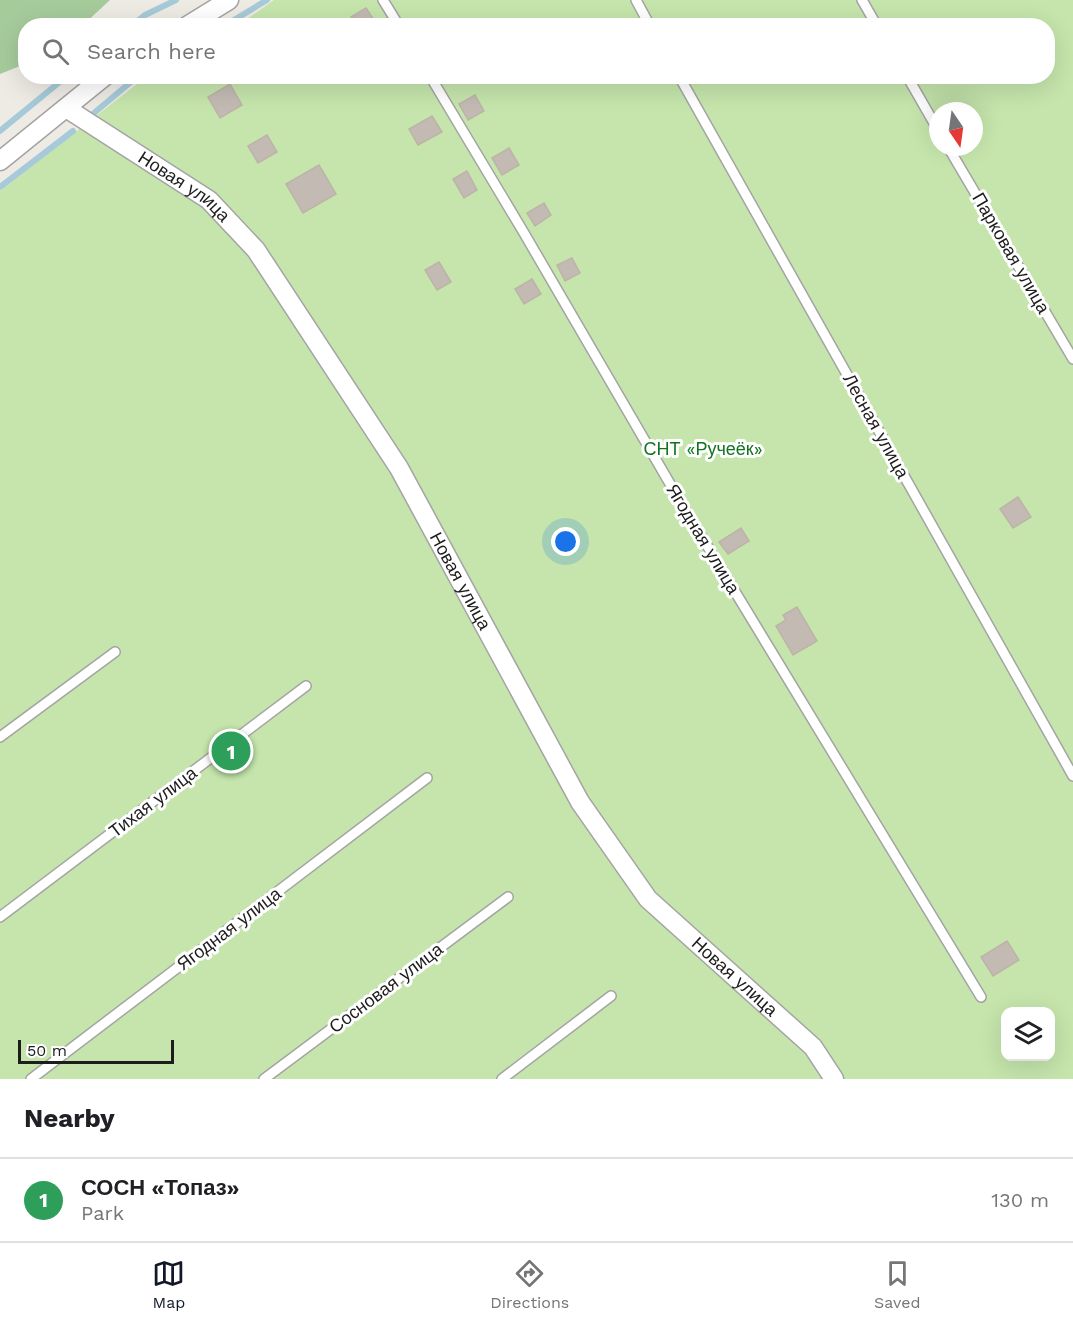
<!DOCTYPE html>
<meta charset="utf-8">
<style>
:root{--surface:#fff;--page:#f6f6f6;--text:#202124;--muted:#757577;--line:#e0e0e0;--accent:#111827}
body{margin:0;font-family:"Work Sans",sans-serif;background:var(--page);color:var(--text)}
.controls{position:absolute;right:18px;bottom:18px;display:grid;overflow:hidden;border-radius:12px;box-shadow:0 6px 24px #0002}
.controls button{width:54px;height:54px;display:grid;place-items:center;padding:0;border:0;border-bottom:2px solid var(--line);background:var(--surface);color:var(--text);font:30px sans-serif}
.compass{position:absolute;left:929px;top:102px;width:54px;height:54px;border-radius:50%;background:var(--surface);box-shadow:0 6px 24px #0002;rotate:167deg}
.scale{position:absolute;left:18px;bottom:15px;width:156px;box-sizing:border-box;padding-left:6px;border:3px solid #1d1d1d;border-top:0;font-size:16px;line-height:21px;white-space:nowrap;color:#1d1d1d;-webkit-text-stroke:4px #fff;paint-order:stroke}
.you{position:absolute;left:566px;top:542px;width:21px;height:21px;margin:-15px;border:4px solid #fff;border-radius:50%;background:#1a73e8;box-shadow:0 0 0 9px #1a73e833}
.badge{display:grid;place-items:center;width:39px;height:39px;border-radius:50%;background:var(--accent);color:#fff;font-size:20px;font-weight:700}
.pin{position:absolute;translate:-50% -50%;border:3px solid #fff;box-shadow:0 2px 6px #0006}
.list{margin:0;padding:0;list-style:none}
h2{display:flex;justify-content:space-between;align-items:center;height:78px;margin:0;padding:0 24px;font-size:26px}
h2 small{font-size:20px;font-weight:400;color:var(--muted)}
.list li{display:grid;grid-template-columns:39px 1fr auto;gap:18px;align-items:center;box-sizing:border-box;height:84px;padding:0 24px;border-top:2px solid var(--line)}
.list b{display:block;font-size:22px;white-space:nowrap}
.list p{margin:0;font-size:20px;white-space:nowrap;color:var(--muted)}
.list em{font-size:20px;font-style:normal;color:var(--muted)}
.icon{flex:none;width:33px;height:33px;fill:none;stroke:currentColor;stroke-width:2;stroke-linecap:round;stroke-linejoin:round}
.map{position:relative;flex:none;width:1073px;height:1079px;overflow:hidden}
.search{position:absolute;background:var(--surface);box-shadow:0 6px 24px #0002;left:18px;right:18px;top:18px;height:66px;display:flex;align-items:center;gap:15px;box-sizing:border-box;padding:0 21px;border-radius:24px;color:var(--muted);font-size:22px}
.sheet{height:162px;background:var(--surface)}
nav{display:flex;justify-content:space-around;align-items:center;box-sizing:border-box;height:84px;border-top:2px solid var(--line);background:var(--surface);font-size:16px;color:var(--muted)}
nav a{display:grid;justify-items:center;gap:3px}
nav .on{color:var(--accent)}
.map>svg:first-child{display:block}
.grass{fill:#c5e5ac;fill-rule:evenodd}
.forest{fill:#a6cb9b}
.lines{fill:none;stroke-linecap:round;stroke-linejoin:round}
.stream{stroke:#a6cad9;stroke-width:6}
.building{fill:#c2bab3;stroke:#beb3a7;stroke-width:1.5}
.service-casing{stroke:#a4a4a4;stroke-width:12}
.minor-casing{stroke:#a4a4a4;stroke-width:21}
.service{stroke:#fff;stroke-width:9}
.minor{stroke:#fff;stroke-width:18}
.labels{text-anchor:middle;stroke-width:6;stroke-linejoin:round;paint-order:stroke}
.street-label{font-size:18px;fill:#1d1d1d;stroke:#fff}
.park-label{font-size:18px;fill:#127420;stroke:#fff}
</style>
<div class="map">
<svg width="1073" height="1079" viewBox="0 0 1073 1079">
<rect width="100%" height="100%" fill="#eeebe4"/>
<path class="grass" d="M274,0H1073V1079H0V191L146,77L1048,76V26L239,25ZM938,111H974V147H938ZM1006,1012H1050V1056H1006Z"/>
<polygon class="forest" points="0,0 110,0 83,25 26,26 25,64 0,74"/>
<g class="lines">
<g class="stream">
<polyline points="131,26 145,15 176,0"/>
<polyline points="224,26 267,0"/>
<polyline points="94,113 138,76"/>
<polyline points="0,131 67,76"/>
<polyline points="0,187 73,131"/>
</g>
</g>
<g class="building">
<polygon points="366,8 376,23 372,26 357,26 351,17"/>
<polygon points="230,84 242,105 220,118 208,97"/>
<polygon points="475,95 484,111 468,120 459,104"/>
<polygon points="432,116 442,132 418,145 409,129"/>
<polygon points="267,135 277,152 258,163 248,146"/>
<polygon points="509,148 519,165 502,175 492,158"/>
<polygon points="319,165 336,194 303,213 286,184"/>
<polygon points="467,171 477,190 464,198 453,179"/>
<polygon points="544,203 551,215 535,226 527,213"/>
<polygon points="572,258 580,273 565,281 557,265"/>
<polygon points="439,262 451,282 437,290 425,270"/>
<polygon points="532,279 541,294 524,304 515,289"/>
<polygon points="1018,497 1031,517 1013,528 1000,509"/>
<polygon points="741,528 749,541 728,554 719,542"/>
<polygon points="797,607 817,641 793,655 776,626 786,620 783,615"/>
<polygon points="1007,941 1019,960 993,976 981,957"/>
</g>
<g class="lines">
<g class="service-casing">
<g id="service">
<polyline points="383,0 399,26"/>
<polyline points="636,0 650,26"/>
<polyline points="862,0 877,26"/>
<polyline points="430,76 524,233 680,501 981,997"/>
<polyline points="679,76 1073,776"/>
<polyline points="907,76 938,130"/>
<polyline points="948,147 1073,359"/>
<polyline points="0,737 115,652"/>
<polyline points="0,917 306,686"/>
<polyline points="31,1079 427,778"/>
<polyline points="264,1079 508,897"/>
<polyline points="502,1079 611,996"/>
</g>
</g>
<g class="minor-casing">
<g id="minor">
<polyline points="187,26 229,0"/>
<path id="s1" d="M66,108L209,200L256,250L399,468L580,802L648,899L813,1047L834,1079"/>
<polyline points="0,161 105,76"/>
</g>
</g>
<use href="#service" class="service"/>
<use href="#minor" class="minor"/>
</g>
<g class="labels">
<g class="street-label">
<text dy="6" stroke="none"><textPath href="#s1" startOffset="142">Новая улица</textPath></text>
<text transform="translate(1011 253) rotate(60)" y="6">Парковая улица</text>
<text transform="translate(876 426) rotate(61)" y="6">Лесная улица</text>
<text transform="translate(703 539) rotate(59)" y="6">Ягодная улица</text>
<text dy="6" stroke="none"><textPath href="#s1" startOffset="628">Новая улица</textPath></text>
<text transform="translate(153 802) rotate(-37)" y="6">Тихая улица</text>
<text transform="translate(229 929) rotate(-37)" y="6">Ягодная улица</text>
<text dy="6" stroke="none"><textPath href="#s1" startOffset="1114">Новая улица</textPath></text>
<text transform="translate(386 988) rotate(-37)" y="6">Сосновая улица</text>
</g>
<g class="park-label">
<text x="703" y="455">СНТ «Ручеёк»</text>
</g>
</g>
</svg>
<div class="controls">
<button><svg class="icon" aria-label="layers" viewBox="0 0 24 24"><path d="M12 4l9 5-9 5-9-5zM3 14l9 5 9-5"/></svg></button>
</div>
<svg class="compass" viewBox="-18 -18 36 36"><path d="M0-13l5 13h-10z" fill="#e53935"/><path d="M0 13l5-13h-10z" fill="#757577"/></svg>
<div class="scale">50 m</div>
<div class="you"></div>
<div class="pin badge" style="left:231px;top:751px;background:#2e9e5b">1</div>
<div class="search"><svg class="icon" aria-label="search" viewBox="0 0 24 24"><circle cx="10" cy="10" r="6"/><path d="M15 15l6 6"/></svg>Search here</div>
</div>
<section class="sheet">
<h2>Nearby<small></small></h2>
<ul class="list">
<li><span class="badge" style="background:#2e9e5b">1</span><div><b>СОСН «Топаз»</b><p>Park</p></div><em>130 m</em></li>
</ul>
</section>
<nav>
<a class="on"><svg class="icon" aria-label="map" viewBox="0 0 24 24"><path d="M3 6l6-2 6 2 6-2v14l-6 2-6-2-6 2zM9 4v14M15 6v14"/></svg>Map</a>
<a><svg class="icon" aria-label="directions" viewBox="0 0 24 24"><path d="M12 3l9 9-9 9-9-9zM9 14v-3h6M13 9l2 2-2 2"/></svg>Directions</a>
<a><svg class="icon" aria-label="saved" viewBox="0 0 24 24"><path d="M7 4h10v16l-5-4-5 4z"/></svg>Saved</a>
</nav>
